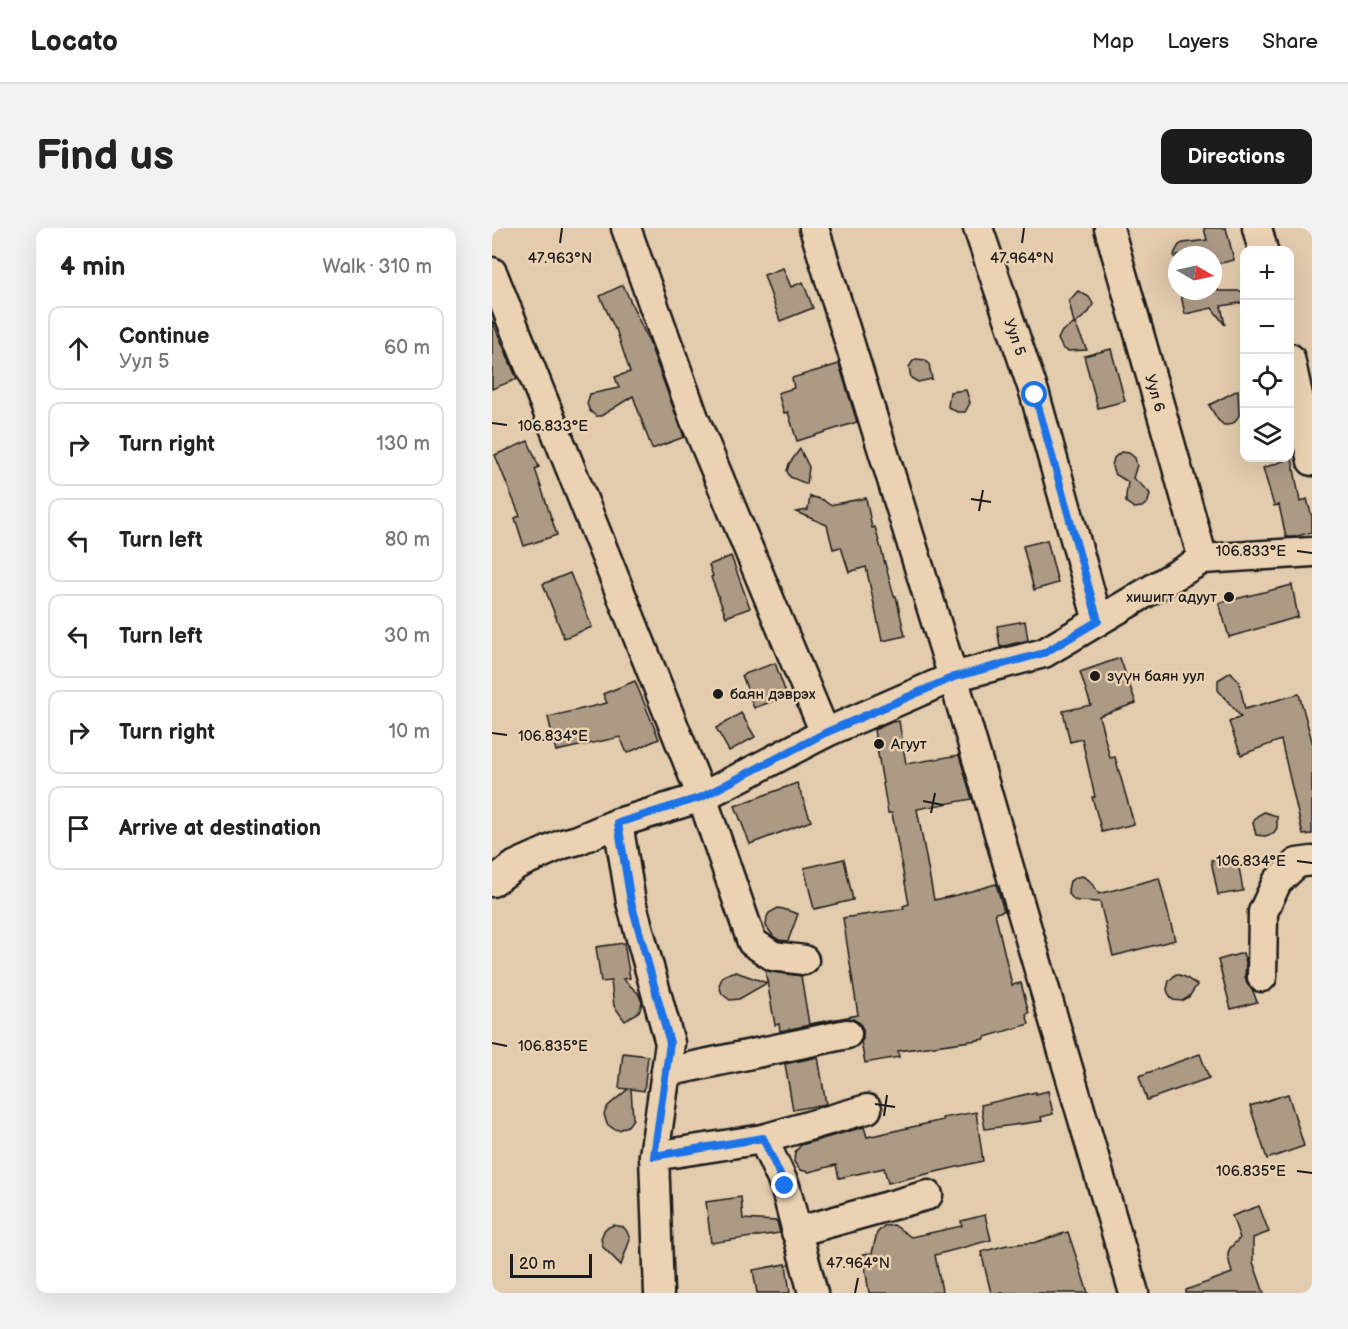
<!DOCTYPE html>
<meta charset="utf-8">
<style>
:root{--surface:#fff;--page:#f2f2f2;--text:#222;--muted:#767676;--line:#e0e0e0;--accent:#1c1c1c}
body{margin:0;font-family:"Balsamiq Sans",sans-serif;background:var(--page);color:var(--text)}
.controls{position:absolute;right:18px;top:18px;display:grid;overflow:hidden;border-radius:12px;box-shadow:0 6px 24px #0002}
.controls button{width:54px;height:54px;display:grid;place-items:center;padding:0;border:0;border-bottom:2px solid var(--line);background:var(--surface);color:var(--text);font:30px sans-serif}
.compass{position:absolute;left:676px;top:18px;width:54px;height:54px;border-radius:50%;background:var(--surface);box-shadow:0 6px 24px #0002;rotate:99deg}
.scale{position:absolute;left:18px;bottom:15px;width:82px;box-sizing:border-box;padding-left:6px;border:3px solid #1c1c1c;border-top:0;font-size:16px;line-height:21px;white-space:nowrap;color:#1c1c1c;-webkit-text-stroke:4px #ebd2b3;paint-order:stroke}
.stop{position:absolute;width:18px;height:18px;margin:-14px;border:4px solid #1a73e8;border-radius:50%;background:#fff}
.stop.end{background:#1a73e8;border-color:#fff;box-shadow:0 2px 6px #0008}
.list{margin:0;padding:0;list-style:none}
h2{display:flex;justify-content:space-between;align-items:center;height:78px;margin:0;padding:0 24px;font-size:26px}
h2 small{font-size:20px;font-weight:400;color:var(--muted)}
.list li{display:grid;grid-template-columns:39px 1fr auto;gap:18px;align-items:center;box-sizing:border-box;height:84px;margin:0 12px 12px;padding:0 12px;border:2px solid var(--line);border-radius:12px}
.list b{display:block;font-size:22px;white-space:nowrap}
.list p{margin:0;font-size:20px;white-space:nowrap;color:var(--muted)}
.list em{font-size:20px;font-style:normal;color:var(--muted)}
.icon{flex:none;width:33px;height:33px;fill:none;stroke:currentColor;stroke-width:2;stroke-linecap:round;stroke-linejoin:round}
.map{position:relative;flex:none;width:820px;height:1065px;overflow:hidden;border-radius:12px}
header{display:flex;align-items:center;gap:36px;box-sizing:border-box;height:84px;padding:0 30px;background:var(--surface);border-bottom:2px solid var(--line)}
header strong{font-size:28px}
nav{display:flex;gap:33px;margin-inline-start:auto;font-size:21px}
.intro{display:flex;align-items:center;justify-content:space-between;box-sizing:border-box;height:144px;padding:0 36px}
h1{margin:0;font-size:42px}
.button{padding:15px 27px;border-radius:12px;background:var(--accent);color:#fff;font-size:21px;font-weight:700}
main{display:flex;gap:36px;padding:0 36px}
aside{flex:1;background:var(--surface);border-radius:12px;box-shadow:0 6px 24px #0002}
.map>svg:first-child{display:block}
.building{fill:#ac9a85;stroke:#1c1c1c;stroke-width:1.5}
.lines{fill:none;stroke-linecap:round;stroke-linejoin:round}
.minor-casing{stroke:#1c1c1c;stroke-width:33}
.minor{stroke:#ebd2b3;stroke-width:28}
.route{stroke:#1a73e8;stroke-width:8}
.ticks{fill:none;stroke:#1c1c1c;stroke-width:2}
.poi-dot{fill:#1c1c1c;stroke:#ebd2b3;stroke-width:2}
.labels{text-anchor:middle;stroke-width:5;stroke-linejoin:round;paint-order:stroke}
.street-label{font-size:15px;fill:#1c1c1c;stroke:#ebd2b3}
.poi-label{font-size:15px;fill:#1c1c1c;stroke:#ebd2b3;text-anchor:start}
.ticks-label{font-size:15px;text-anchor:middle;fill:#1c1c1c;stroke:#ebd2b3;stroke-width:5;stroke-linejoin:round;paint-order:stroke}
</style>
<header>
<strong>Locato</strong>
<nav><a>Map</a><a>Layers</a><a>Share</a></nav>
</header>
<div class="intro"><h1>Find us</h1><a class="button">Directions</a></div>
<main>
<aside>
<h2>4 min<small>Walk · 310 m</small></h2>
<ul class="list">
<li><svg class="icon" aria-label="ahead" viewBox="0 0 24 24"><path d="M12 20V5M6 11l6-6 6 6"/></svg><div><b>Continue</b><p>Уул 5</p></div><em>60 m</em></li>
<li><svg class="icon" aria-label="right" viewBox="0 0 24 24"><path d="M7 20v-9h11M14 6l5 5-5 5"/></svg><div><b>Turn right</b></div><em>130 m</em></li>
<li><svg class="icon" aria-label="left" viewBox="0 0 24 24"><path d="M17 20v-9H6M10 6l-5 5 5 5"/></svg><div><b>Turn left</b></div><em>80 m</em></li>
<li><svg class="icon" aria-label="left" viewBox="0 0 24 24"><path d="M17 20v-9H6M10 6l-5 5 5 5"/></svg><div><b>Turn left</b></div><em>30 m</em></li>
<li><svg class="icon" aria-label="right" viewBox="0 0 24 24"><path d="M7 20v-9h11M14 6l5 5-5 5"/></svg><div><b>Turn right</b></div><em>10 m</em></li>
<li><svg class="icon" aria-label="arrive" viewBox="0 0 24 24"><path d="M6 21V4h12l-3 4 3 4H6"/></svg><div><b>Arrive at destination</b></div></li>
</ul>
</aside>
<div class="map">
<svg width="820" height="1065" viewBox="0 0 820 1065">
<rect width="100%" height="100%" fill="#e3cbad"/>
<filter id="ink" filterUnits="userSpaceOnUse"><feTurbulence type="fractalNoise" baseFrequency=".0167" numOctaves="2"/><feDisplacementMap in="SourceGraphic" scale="12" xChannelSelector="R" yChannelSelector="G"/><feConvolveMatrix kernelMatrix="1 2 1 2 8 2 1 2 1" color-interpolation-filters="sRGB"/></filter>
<g filter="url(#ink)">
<g class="building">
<polygon points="712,0 734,0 742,32 721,37 726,63 753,63 753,74 729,78 733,97 720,80 693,86 688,63 721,63 721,27 685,27 685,34 682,28 683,24 687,17 691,15 715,12"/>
<polygon points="291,40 299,59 311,54 321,80 288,93 272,47"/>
<polygon points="131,57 157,114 192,209 160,221 141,168 109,188 104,188 98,183 95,176 98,166 127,160 123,149 138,144 124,101 123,101 108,68"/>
<polygon points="586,63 597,69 601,76 597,84 583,96 595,122 576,123 571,121 566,111 570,103 582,96 577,73"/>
<polygon points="0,92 25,151 0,161"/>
<polygon points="619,121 633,173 606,180 592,128"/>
<polygon points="424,131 433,132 437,136 440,151 426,154 419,150 417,139 421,133"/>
<polygon points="347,136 365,194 305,213 296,184 292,185 286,165 302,160 300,150"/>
<polygon points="474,162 478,175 473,184 465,184 456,179 458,164"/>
<polygon points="746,162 747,187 743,194 736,197 732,197 726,192 717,177"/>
<polygon points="36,213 47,239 43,241 65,307 32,318 23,290 28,288 3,227"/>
<polygon points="308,221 317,239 315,256 298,249 295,243 297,236"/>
<polygon points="629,224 637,225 643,230 645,237 641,250 656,263 658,266 656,274 650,279 642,280 634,274 634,268 636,254 623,246 621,242 620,238 622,230"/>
<polygon points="800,230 808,274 815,271 820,289 820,304 802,309 794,309 787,277 782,278 771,240"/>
<polygon points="318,268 331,272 338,277 374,270 380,300 383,299 402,368 404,368 413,408 390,413 374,339 357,344 349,319 341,321 335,297 304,284 316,282"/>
<polygon points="555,312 566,355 542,362 531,318"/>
<polygon points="239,328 258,380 234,389 219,349 221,348 217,337"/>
<polygon points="78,345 100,399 72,410 51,356"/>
<polygon points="800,357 806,389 737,409 727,375"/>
<polygon points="533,393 536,412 508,419 505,398"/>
<polygon points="628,430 644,475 607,488 618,530 623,529 642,596 610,604 600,569 603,569 590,511 578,514 571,483 599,477 588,444"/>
<polygon points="283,435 295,468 262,480 250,447"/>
<polygon points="739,444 747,454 753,481 807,466 820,513 820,606 811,607 789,512 749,527 737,494 749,489 726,462 726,452"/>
<polygon points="143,453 167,511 135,525 128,509 64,523 56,489 115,475 111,466"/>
<polygon points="249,485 263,509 237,523 224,500"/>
<polygon points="407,493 414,536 467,527 480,571 425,581 442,672 465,667 504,656 512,683 503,685 520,757 529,755 537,785 534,786 537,796 493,809 493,811 406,823 407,829 373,835 369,814 371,811 371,802 368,795 361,791 352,790 288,803 287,796 283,797 273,742 279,744 309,748 317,796 366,787 351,690 412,681 411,678 417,676 400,585 396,585 382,502 400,494"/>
<polygon points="305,555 319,593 258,616 243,578"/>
<polygon points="772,584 785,588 785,600 783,603 780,606 773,608 764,607 761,595 765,588"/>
<polygon points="745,627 751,663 726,667 719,632"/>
<polygon points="352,631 361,672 322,681 312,640"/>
<polygon points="590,648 597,652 607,666 667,650 683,712 621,728 608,674 587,673 582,672 577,666 576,662 578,653 585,649"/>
<polygon points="286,680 291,681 306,686 296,713 287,712 282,709 274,698 275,689 277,685"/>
<polygon points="132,715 138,750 131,751 146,765 150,774 148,782 145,785 133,793 122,778 119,753 109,754 104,719"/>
<polygon points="751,725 754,734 753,749 755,756 761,763 765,774 739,781 726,732"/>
<polygon points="240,744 244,744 275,755 247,771 238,772 230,766 227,757 231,748"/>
<polygon points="684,746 693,749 705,757 697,769 690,773 681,772 676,765 675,761 677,753"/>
<polygon points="131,825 156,828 152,863 139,861 141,891 136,898 127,902 122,901 115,896 112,886 116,878 136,861 127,860"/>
<polygon points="708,826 717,850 655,872 647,848"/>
<polygon points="326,829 334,876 301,882 293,836"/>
<polygon points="556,863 561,886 549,889 550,893 493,901 489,877 544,864 544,866"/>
<polygon points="796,866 812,918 775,931 758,878"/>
<polygon points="484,884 491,933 396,955 392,940 347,950 344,937 317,944 308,942 302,934 303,924 309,917 372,899 375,909 451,892 450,890"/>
<polygon points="249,969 251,991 285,993 288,1005 219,1015 214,974"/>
<polygon points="767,978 777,1004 761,1010 761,1034 772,1065 694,1065 694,1062 740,1045 736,1029 736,1025 738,1020 748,1010 740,988"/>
<polygon points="493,987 499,1012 443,1027 450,1063 438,1065 377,1065 371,1026 380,1025 385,1005 392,998 402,997 419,1009 470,998 469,993"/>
<polygon points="121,997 131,999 134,1002 138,1010 137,1014 129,1037 111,1019 110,1015 109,1010 113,1001"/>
<polygon points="576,1004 596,1065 499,1065 489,1024 515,1017 536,1015 541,1015"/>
<polygon points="294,1036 298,1065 265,1065 261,1042"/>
</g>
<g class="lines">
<g class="minor-casing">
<g id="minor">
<polyline points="134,0 202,190 333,505"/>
<polyline points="322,0 461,449 642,1065"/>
<polyline points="486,0 543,167 606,393"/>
<polyline points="617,0 711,331"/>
<polyline points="765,0 771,22"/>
<polyline points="0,44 210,569 260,714 281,728 312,732"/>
<polyline points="798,130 820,233"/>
<polyline points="126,595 139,674 178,815 162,928 167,1065"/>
<polyline points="0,654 24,637 71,616 86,612 126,595 210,569 333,505 461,449 552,425 711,331 820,324"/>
<polyline points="770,749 771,684 785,654 805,635 820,633"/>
<polyline points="174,844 355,806"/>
<polyline points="271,911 293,958 321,1065"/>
<polyline points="162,928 271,911 375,881"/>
<polyline points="304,1004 436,967"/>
</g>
</g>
<use href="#minor" class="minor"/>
</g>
</g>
<g class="lines" filter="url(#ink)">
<polyline class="route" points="293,958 271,910 162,928 178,815 139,674 126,595 210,569 333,505 462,449 552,425 606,393 543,167"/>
</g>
<path class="ticks" d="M68,15L70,0M530,15L532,0M0,195L15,197M479,271L499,274M487,283L491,262M805,323L820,325M0,505L15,507M431,573L451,577M439,585L443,565M805,633L820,635M0,815L15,818M383,876L403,879M392,888L395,867M805,943L820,945M363,1065L366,1050"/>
<g class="poi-dot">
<circle cx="737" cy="369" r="6"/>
<circle cx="603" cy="448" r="6"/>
<circle cx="226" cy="466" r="6"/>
<circle cx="387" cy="516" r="6"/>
</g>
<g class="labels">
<g class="street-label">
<text transform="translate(523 109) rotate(71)" y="5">Уул 5</text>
<text transform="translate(663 165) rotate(74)" y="5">Уул 6</text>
</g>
<g class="poi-label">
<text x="725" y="374" text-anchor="end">хишигт адуут</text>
<text x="615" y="453">зүүн баян уул</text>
<text x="238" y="471">баян дэврэх</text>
<text x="399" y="521">Агуут</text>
</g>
</g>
<g class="ticks-label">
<text x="68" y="35">47.963°N</text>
<text x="530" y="35">47.964°N</text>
<text x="61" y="203">106.833°E</text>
<text x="759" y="328">106.833°E</text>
<text x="61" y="513">106.834°E</text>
<text x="759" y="638">106.834°E</text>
<text x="61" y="823">106.835°E</text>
<text x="759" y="948">106.835°E</text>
<text x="366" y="1040">47.964°N</text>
</g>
</svg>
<div class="controls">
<button>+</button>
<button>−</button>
<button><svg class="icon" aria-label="locate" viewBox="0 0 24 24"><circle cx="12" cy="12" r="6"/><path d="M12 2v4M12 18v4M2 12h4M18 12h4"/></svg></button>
<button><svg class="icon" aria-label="layers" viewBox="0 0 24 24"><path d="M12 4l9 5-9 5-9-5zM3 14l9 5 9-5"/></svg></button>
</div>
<svg class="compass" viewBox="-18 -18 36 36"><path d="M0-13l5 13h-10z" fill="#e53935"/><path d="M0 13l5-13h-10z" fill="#767676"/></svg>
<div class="scale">20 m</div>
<div class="stop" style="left:543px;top:167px"></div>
<div class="stop end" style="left:293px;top:958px"></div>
</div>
</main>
